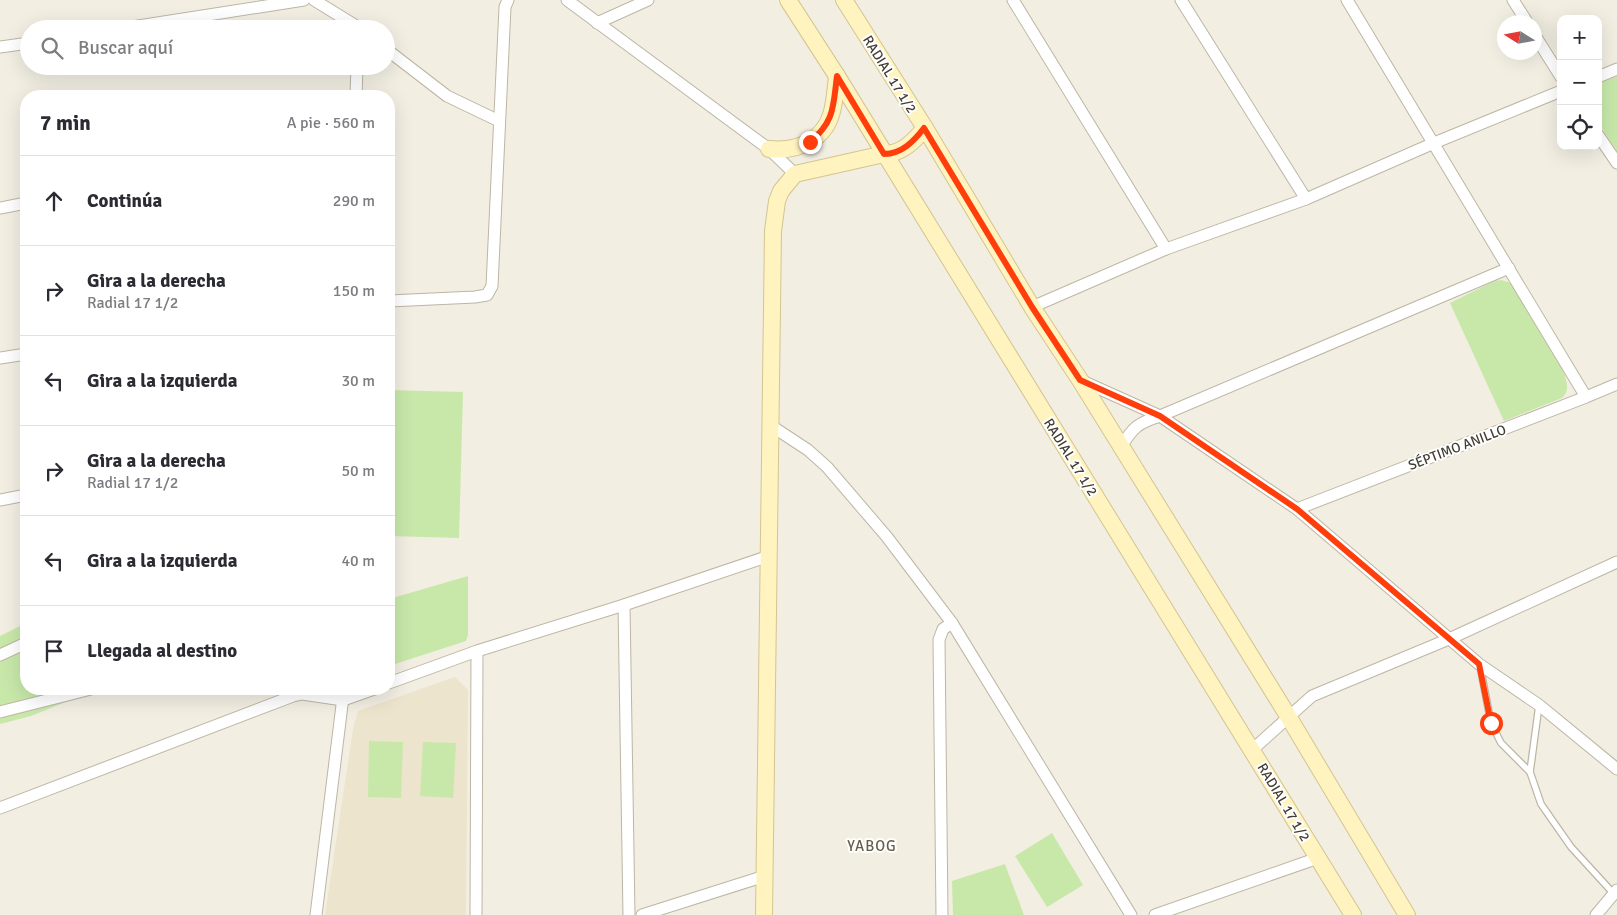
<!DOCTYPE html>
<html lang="es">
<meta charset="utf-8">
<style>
:root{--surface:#fff;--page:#f2f2f3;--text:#2b2b33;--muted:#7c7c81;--line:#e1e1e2}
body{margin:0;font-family:Signika,sans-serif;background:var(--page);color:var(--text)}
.controls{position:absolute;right:15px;top:15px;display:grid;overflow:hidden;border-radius:10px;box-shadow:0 5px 20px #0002}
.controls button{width:45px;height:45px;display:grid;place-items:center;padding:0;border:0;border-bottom:1px solid var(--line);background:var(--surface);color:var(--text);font:25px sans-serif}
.compass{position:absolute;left:1497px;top:15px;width:45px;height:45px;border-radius:50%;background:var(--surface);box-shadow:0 5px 20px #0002;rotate:281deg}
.stop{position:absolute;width:15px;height:15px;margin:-11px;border:4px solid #ff3e0c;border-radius:50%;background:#fff}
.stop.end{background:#ff3e0c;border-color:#fff;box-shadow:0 1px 5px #0008}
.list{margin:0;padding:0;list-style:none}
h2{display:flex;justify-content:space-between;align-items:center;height:65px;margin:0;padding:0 20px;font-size:21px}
h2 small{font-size:16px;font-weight:400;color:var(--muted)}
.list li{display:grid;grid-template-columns:32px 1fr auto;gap:15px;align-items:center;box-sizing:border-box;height:90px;padding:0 20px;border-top:1px solid var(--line)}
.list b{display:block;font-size:19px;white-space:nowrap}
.list p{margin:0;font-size:16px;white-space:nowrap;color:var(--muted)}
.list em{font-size:16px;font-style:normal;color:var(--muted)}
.icon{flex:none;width:28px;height:28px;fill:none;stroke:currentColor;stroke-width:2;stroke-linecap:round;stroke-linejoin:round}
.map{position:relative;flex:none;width:1617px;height:915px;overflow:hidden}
.search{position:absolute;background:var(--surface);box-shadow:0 5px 20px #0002;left:20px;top:20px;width:375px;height:55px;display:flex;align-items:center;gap:12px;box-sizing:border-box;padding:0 18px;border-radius:28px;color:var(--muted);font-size:19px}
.panel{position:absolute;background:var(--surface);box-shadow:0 5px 20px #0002;left:20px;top:90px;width:375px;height:605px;border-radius:20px}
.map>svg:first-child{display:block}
.education{fill:#ece4cc}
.green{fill:#c8e8a9}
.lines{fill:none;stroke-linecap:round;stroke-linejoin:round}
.lane-casing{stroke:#bdb6a5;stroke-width:8}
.street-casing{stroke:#bdb6a5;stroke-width:13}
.secondary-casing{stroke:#d3c590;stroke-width:18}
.lane{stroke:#fff;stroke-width:5.5}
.street{stroke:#fff;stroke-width:11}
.secondary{stroke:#fff3bf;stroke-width:16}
.route{stroke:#ff3e0c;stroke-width:6}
.labels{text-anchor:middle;stroke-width:4;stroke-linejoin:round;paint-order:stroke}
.street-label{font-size:14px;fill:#433e33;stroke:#fff}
.neighbourhood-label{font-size:15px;letter-spacing:1px;fill:#665d4a;stroke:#fff}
</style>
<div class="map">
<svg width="1617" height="915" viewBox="0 0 1617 915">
<rect width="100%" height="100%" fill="#f2eee2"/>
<polygon class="education" points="455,677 468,690 466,915 325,915 353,729 358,711"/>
<g class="green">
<polygon points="1617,76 1617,152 1598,122 1598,83"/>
<path d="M1501,280L1508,282L1516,287C1529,308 1568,365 1567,388C1567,392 1565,395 1562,398L1504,421L1450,303L1494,281Z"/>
<polygon points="389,390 463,392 459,538 389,536"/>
<polygon points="468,576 468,635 466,641 389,666 389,599"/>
<polygon points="26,623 26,689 98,689 31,716 0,724 0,636"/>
<polygon points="369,741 403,742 401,798 368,797"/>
<polygon points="423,742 456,743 453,798 420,796"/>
<polygon points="1052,833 1083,885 1047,907 1015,856"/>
<polygon points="1005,864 1024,915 953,915 952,881"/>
</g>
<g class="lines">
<g class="lane-casing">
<g id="lane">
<polyline points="1480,666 1491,723 1501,743 1530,772 1541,804 1571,847 1614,894"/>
<polyline points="1530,772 1539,705"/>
</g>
</g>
<g class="street-casing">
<g id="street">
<polyline points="314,0 361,29"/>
<polyline points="567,0 769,149 795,174"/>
<polyline points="1013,0 1166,249"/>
<polyline points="1181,0 1306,199"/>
<polyline points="1347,0 1586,397"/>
<polyline points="1513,0 1527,22"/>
<polyline points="597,23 648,0"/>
<polyline points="119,29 304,0"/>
<polyline points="1534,34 1561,77"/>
<polyline points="0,47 29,43"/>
<polyline points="386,49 447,96 499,121"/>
<polyline points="1598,77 1617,69"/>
<polyline points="356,96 357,66"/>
<polyline points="1598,135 1617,163"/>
<polyline points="0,208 26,203"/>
<polyline points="389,301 475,297 487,295 492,286 505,7 508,0"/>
<polyline points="1032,307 1166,249 1306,199 1434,143 1561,91"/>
<polyline points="0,358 26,354"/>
<polyline points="1080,380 1160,416 1297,509 1479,664 1539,705 1617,769"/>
<polyline points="770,425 808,450 827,467 887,537 952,623 1131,915"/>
<path d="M1121,447C1133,427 1138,423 1160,416L1509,268"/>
<polyline points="0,500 26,495"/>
<polyline points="1297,509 1586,397 1617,384"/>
<polyline points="624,605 629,915"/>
<polyline points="0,655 26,643"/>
<polyline points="389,683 477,651 624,605 769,556"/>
<polyline points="0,712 91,689"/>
<polyline points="1252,750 1312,696 1449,639 1617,562"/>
<polyline points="0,808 293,696 302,694 343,700 374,689"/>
<polyline points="316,915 344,689"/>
<polyline points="476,915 477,651"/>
<polyline points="642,915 765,876"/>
<polyline points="942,915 939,640 943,629 952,623"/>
<polyline points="1155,915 1318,858"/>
<polyline points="1596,915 1617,890"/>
</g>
</g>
<g class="secondary-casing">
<g id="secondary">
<polyline points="788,0 837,76 1353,915"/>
<polyline points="844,0 925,128 1032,307 1080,380 1288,716 1407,915"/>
<path d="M769,149C798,152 827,140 833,107C835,97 836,86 837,76"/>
<path d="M764,915L773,231L777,201L781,191L795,174L884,154C902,154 914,141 925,128"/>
</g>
</g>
<use href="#lane" class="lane"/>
<use href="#street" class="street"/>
<use href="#secondary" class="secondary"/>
</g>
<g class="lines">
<path class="route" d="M810,142C835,121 833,106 837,76L884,154C902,154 914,141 924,128L1032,307L1080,380L1160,416L1297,509L1479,664L1491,723"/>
</g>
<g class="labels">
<g class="street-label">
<text transform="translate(890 74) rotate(58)" y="5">RADIAL 17 1/2</text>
<text transform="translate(1457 447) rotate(-21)" y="5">SÉPTIMO ANILLO</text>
<text transform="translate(1071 457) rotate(58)" y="5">RADIAL 17 1/2</text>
<text transform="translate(1284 802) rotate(59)" y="5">RADIAL 17 1/2</text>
</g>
<g class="neighbourhood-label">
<text x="872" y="851">YABOG</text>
</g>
</g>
</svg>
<div class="controls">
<button>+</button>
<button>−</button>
<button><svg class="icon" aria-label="locate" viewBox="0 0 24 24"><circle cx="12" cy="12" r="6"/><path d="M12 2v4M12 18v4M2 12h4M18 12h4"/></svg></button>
</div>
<svg class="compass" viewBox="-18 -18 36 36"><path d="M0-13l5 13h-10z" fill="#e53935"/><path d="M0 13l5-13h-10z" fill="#7c7c81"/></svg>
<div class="stop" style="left:1491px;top:723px"></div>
<div class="stop end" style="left:810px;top:142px"></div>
<div class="search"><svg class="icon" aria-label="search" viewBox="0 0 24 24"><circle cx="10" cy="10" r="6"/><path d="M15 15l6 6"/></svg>Buscar aquí</div>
<section class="panel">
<h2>7 min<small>A pie · 560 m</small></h2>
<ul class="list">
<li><svg class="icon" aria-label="ahead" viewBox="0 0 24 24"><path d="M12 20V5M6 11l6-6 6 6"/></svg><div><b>Continúa</b></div><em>290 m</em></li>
<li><svg class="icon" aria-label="right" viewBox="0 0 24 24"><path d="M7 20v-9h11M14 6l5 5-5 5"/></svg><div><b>Gira a la derecha</b><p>Radial 17 1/2</p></div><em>150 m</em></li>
<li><svg class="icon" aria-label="left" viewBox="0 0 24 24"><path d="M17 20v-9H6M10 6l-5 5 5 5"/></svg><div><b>Gira a la izquierda</b></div><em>30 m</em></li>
<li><svg class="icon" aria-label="right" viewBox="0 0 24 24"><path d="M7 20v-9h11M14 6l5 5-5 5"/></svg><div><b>Gira a la derecha</b><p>Radial 17 1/2</p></div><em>50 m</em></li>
<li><svg class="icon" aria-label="left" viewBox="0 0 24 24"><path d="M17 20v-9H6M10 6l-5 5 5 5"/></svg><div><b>Gira a la izquierda</b></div><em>40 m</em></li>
<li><svg class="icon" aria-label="arrive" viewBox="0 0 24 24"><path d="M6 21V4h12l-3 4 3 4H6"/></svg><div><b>Llegada al destino</b></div></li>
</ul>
</section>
</div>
